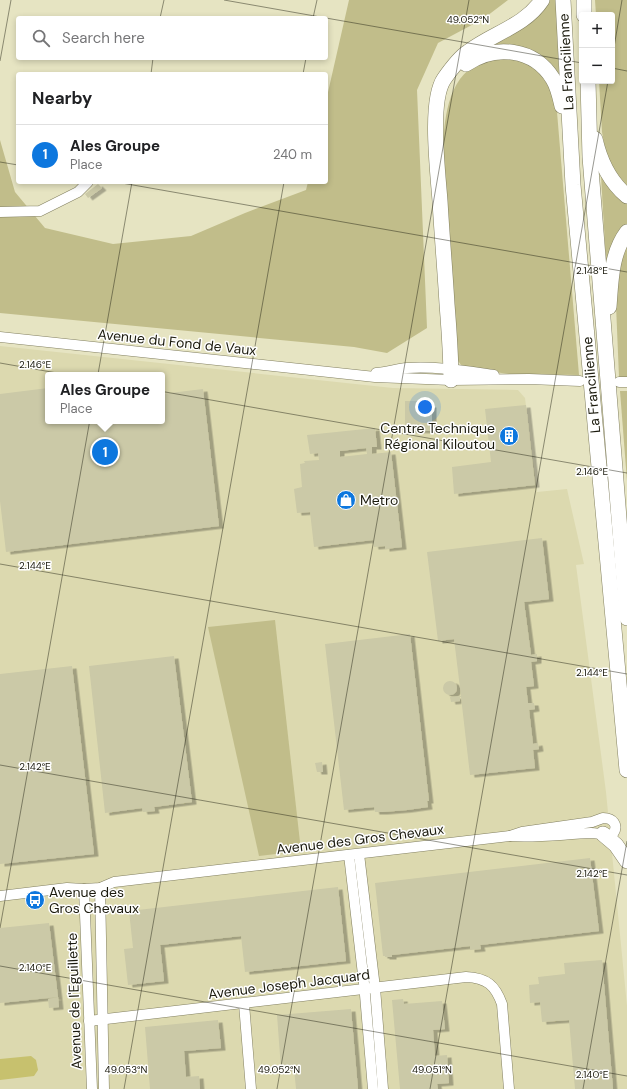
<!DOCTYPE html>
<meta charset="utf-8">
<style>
:root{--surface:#fff;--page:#f2f2f2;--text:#202124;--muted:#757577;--line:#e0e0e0;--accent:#0d77de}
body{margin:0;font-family:"DM Sans",sans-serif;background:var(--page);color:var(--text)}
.controls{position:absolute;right:12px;top:12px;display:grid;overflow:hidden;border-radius:4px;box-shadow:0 2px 6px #0003}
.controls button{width:36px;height:36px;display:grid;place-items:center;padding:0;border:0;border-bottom:1px solid var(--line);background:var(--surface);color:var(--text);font:20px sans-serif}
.you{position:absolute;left:425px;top:407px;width:14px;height:14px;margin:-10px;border:3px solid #fff;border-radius:50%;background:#1a73e8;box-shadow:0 0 0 6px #1a73e833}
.badge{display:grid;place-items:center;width:26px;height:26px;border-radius:50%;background:var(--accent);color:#fff;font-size:13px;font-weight:700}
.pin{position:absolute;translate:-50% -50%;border:2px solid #fff;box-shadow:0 1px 4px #0006}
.popup{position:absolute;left:45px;top:372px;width:120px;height:52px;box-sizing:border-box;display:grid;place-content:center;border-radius:4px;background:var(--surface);filter:drop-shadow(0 1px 3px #0005);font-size:13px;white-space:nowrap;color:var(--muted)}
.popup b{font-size:15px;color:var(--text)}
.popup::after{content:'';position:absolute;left:50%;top:100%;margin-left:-8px;border:8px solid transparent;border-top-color:var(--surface)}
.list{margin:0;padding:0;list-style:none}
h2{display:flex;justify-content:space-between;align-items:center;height:52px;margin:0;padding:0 16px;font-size:17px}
h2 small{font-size:13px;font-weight:400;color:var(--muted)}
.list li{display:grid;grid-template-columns:26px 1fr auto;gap:12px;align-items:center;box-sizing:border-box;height:60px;padding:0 16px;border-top:1px solid var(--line)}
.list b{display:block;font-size:15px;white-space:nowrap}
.list p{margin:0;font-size:13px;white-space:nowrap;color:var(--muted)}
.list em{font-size:13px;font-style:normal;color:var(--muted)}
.icon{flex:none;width:22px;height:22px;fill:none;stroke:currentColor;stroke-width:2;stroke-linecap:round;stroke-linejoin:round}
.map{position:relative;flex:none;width:627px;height:1089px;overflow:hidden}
.search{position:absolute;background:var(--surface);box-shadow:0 2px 6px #0003;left:16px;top:16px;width:312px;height:44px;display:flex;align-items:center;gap:10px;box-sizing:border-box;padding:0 14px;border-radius:4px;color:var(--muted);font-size:15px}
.panel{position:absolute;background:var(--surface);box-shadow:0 2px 6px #0003;left:16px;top:72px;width:312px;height:112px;border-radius:4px}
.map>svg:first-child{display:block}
.built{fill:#dcd9af;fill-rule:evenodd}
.green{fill:#c1bd8a}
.water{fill:#c7c16e}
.building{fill:#cbc9a7;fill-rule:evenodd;filter:url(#shadow)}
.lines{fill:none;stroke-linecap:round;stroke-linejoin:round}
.minor-casing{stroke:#838061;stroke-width:11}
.highway-casing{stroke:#838061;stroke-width:16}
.minor{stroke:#fff;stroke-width:10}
.highway{stroke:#fff;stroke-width:15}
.ticks{fill:none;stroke:#1b1a0d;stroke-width:1;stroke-opacity:0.45}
.labels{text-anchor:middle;stroke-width:3;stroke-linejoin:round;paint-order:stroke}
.street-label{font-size:14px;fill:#1b1a0d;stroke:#fff}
.poi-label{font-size:14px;fill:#1b1a0d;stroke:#fff;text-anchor:start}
.ticks-label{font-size:10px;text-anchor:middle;fill:#1b1a0d;stroke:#fff;stroke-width:3;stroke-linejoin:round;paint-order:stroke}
</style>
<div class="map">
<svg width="627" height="1089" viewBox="0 0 627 1089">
<defs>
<filter id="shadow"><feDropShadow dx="4.5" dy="2.5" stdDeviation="0" flood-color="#0004"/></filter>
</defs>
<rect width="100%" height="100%" fill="#e6e4c2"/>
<path class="built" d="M0,346L393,388L518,390L525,398L537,492L567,489L584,564L576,565L606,792L627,1006V1089H0ZM48,375H162V421H48Z"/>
<g class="green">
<polygon points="349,0 508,0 483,19 438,43 417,90 427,328 387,353 354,347 0,313 0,140 15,192 45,228 113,244 191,236 245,213 306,190 308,182 326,182 326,101"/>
<polygon points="548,0 556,0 559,75 491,48 490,44"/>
<polygon points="595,0 627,0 627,190 607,160 602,132 599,81 612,81 612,15 596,15"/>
<path d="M514,58L538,69L553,92L557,112L579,375L509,374L466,368L462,366L458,361L443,148C444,116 449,71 487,60C495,58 506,58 514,58Z"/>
<polygon points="601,176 627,202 627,227 606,262"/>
<polygon points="627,241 627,377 619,377 615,281"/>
<polygon points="620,391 627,391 627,481"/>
<polygon points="275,620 301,851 259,856 208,627"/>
</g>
<polygon class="water" points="31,1056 36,1060 38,1070 34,1076 0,1080 0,1059"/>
<g class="building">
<polygon points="98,184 102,188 88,198 85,194"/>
<polygon points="48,388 48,421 162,421 162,394 203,389 219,526 6,552 0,501 0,394"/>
<polygon points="405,401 426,401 426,405 432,405 432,431 405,430"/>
<polygon points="526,405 535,485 454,494 452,467 491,462 485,409"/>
<path d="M375,428L377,447H372V454L391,452L402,547L385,549V546L374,547L373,540L314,547L310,512L297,513L294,489L302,487L300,464L305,463L304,461L319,460L318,453L310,454L307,435ZM366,448L367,454L340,457V451Z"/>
<polygon points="542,538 549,599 524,602 531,655 537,654 537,661 531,662 534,686 526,687 528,703 534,703 535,709 529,710 533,744 538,743 539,749 533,750 535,768 470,775 461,697 460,697 460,701 451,702 450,697 461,696 454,639 438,641 427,552"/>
<polygon points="410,634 429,801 427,801 428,807 407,810 383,812 375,812 374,807 344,810 325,644"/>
<polygon points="174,656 192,802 154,807 155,811 143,812 142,808 105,813 89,666"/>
<polygon points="72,666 94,854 0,864 0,674"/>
<circle cx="450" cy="688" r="7"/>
<polygon points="322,762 323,772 317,772 315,763"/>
<polygon points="590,858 599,931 480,945 481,949 470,950 470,946 392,955 392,957 385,957 385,956 383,956 375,883"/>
<polygon points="338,887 346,961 245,972 241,936 160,945 164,981 128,985 124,949 133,948 129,911"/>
<polygon points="49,923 58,997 0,1003 0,928"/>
<polygon points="602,960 613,1089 575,1089 569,1020 542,1022 540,1002 530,1003 529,985 539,984 538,977 565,974 564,963"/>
<polygon points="58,997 59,1007 49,1008 48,999"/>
<polygon points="403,999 404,1004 442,1001 445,1029 433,1030 435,1056 447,1055 449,1083 437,1084 438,1089 400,1089 392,1000"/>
<polygon points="351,1009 358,1089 296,1089 294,1068 281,1069 277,1015"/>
<polygon points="218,1020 221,1048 184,1051 186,1077 199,1076 200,1089 150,1089 145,1027"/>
</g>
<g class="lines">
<g class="minor-casing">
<g id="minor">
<polyline points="0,212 40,211 78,192 88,182"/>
<polyline points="0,337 375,377 451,380 529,379 580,381"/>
<path d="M376,373C387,372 397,369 407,368C436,366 465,371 494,375"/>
<polyline points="619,382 627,382"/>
<path d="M603,818C613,818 619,825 613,834C606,836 598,833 591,833C564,834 537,838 510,836L522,832L592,822Z"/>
<polyline points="359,854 375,988 383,1089"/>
<polyline points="349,855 364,983 373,1089"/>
<polyline points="100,888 104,1089"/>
<polyline points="84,889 92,1089"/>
<polyline points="0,896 67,888 84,889 100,888 114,882 510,836"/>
<polyline points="244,1004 251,1089"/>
<path d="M89,1021L466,977C487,978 495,985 502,1004L509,1089"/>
</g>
</g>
<g class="highway-casing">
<g id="highway">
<polyline points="563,0 573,185 627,770"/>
<polyline points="584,0 584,15"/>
<path d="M466,64C495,44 534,48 553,79C558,87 560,97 562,106"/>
<polyline points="588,81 590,157 627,618"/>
<path d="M595,139C600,161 609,181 627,196"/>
<path d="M609,307C611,282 611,253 627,232"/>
<path d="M451,380C451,354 449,329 447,304C445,270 442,236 440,201C438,173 429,101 444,79C451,69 459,58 468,52C493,33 525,26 542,0"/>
<polyline points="603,834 616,845 627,861"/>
</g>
</g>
<use href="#minor" class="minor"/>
<use href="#highway" class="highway"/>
</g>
<path class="ticks" d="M224,0L326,18M160,18L164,0M313,18L317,0M326,18L582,63M612,59L622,0M0,61L11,0M612,68L627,71M151,74L153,58M303,74L306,58M0,162L18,165M116,182L627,272M0,363L627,473M0,564L627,674M0,765L627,875M0,928L132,182M0,966L627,1076M124,1089L284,182M277,1089L469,0M430,1089L608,81M583,1089L627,841"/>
<defs>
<g id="building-disc" transform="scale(1)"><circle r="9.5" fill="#0d77de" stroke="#fff"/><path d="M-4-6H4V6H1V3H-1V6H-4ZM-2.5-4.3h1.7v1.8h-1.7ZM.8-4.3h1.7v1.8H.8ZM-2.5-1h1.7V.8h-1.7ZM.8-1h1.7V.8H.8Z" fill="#fff"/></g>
<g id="shop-disc" transform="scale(1)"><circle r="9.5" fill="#0d77de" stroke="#fff"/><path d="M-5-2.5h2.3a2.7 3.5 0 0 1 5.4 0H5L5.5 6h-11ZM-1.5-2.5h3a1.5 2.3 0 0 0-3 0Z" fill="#fff"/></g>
<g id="bus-disc" transform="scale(1)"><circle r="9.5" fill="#0d77de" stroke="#fff"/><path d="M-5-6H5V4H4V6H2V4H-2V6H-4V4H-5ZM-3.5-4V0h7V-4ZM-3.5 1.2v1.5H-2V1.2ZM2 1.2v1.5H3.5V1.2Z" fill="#fff"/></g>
</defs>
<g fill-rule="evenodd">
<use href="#building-disc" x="509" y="436"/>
<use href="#shop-disc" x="346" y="500"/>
<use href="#bus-disc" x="35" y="900"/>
</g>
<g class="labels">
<g class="street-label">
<text transform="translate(566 62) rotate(-93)" y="5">La Francilienne</text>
<text transform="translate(177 342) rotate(6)" y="5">Avenue du Fond de Vaux</text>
<text transform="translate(591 385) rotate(-95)" y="5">La Francilienne</text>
<text transform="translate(360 839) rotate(-7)" y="5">Avenue des Gros Chevaux</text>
<text transform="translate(289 984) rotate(-7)" y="5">Avenue Joseph Jacquard</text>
<text transform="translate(74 1001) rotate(-92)" y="5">Avenue de l'Eguillette</text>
</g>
<g class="poi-label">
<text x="495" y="433" text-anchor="end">Centre Technique<tspan x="495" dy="16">Régional Kiloutou</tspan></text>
<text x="360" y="505">Metro</text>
<text x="49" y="897">Avenue des<tspan x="49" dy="16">Gros Chevaux</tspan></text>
</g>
</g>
<g class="ticks-label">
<text x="468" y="23">49.052°N</text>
<text x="592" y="274">2.148°E</text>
<text x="35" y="368">2.146°E</text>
<text x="592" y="475">2.146°E</text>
<text x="35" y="569">2.144°E</text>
<text x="592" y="676">2.144°E</text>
<text x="35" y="770">2.142°E</text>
<text x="592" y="877">2.142°E</text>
<text x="35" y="971">2.140°E</text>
<text x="126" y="1073">49.053°N</text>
<text x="279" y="1073">49.052°N</text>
<text x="432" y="1073">49.051°N</text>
<text x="592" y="1078">2.140°E</text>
</g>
</svg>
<div class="controls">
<button>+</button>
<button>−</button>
</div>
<div class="you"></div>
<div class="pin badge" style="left:105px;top:452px">1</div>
<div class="popup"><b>Ales Groupe</b>Place</div>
<div class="search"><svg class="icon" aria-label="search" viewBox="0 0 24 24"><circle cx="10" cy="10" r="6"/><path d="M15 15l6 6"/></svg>Search here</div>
<section class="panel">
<h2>Nearby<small></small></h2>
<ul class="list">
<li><span class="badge">1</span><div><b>Ales Groupe</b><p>Place</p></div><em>240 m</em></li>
</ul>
</section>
</div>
